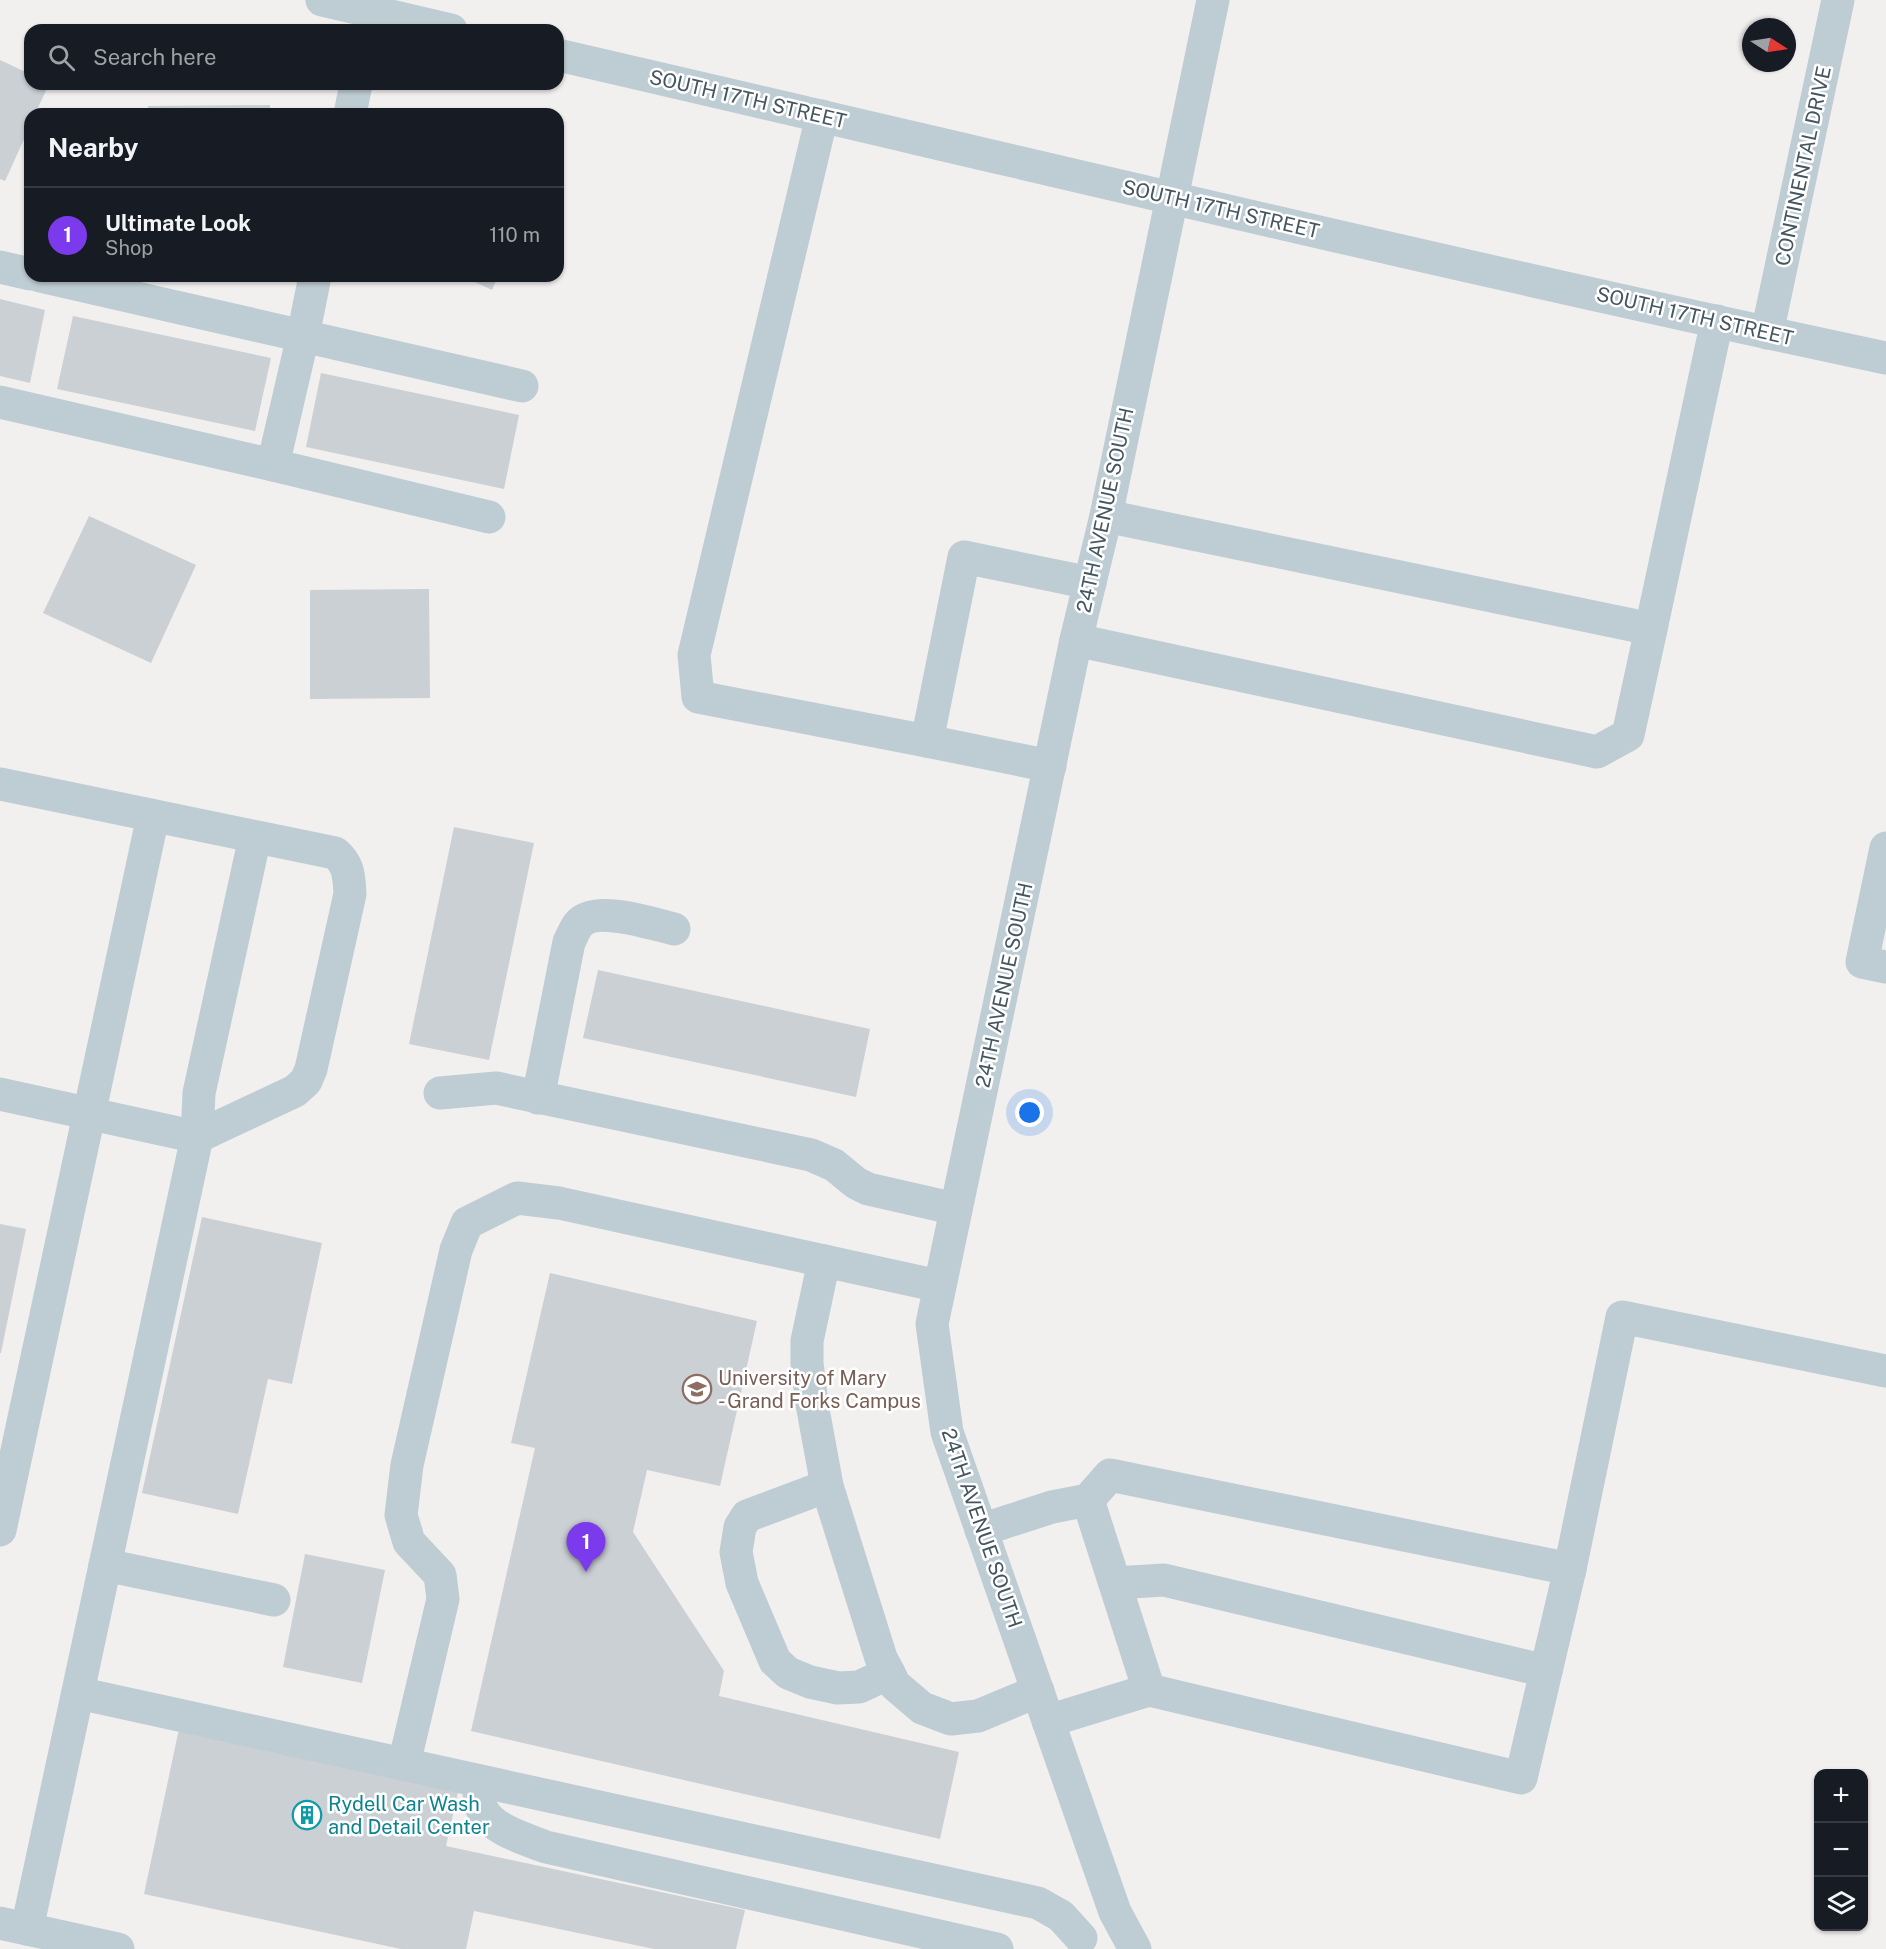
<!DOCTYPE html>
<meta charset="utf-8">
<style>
:root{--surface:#171b24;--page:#20242c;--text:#f1f3f6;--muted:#9ea1a6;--line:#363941;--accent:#7c3aed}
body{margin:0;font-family:"Public Sans",sans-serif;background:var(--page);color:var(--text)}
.controls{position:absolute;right:18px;bottom:18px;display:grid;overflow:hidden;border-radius:12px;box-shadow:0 2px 4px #0004}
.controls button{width:54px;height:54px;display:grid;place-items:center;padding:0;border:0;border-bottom:2px solid var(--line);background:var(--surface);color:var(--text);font:30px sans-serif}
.compass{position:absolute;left:1742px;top:18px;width:54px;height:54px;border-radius:50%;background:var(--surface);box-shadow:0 2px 4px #0004;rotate:102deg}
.you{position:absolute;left:1030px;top:1113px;width:21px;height:21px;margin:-15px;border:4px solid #fff;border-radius:50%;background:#1a73e8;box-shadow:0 0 0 9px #1a73e833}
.badge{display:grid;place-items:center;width:39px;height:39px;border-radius:50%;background:var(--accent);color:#fff;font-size:20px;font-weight:700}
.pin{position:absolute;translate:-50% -50px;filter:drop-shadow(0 2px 3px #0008)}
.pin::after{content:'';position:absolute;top:32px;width:21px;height:18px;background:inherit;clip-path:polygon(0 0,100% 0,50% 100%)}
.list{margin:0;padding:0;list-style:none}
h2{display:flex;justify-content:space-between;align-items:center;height:78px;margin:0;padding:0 24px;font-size:26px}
h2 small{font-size:20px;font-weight:400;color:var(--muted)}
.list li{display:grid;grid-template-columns:39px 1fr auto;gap:18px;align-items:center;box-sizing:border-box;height:96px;padding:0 24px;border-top:2px solid var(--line)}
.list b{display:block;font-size:22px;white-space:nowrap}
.list p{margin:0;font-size:20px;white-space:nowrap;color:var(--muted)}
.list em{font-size:20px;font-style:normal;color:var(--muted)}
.icon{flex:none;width:33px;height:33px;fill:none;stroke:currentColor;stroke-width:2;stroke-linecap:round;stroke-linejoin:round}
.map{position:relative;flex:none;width:1886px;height:1949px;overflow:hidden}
.search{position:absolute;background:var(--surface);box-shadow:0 2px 4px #0004;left:24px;top:24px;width:540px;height:66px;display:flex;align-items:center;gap:15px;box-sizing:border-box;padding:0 21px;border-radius:18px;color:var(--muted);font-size:22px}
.panel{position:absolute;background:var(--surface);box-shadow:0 2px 4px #0004;left:24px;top:108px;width:540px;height:174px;border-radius:18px}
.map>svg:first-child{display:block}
.building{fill:#cbd0d5}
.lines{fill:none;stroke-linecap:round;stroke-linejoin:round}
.minor{stroke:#beccd3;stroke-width:33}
.labels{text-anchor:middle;stroke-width:5;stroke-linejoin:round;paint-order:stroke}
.street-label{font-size:20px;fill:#45565f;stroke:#fff}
.education-label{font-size:20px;fill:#785e54;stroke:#fff;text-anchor:start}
.culture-label{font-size:20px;fill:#0d838f;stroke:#fff;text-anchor:start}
</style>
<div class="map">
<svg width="1886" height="1949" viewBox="0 0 1886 1949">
<rect width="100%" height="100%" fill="#f2efef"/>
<g class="building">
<polygon points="0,60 30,74 30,84 49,84 35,114 30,114 30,126 5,181 0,179"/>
<polygon points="270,105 270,114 148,114 148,106"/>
<polygon points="462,276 498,276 492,290"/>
<polygon points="0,299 45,310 30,383 0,376"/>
<polygon points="73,316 271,358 255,431 57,389"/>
<polygon points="321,373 519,415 504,489 306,447"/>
<polygon points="89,516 196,565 151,663 43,613"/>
<polygon points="429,589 430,698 310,699 310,590"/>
<polygon points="454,827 534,843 489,1060 409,1044"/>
<polygon points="598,970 870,1029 856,1097 583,1038"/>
<polygon points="202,1217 322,1243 292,1384 268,1379 238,1514 142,1493"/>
<polygon points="0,1224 26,1229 1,1353 0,1353"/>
<polygon points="550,1273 757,1321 720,1486 647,1470 633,1532 724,1671 719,1696 959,1752 940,1839 471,1731 535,1448 511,1443"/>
<polygon points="305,1554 385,1570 362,1683 283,1667"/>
<polygon points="180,1724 460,1783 446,1846 745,1910 736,1949 654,1949 474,1911 466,1949 401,1949 144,1894"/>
</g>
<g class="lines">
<g class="minor">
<polyline points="322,0 451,30"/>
<path d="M558,55C1000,157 1442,264 1886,358"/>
<polyline points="350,114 356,84"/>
<polyline points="822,116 694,655 698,697 927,741 964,557 1090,583"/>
<polyline points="0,267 30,274"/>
<polyline points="40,276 303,336 273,465 489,517"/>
<polyline points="315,276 303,336 522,386"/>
<polyline points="1767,333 1838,0"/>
<polyline points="0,402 273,465"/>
<polyline points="1106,516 1651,629 1717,321"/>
<polyline points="1076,640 1597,752 1628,735 1651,629"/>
<polyline points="927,741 1050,766"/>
<path d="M0,784L335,853C349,864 349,877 350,894L311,1069L306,1081L295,1091L197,1137L0,1094"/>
<polyline points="1886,848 1862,962 1886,967"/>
<polyline points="440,1093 496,1088 811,1155 834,1165 856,1183 868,1189 956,1209"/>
<path d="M538,1098L569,942C572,937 574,930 578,925C594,904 653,924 674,929"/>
<polyline points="824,1261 807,1341 807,1363 812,1404 827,1486 881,1658 895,1685 922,1708 951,1719 978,1716 1038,1691"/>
<polyline points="827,1486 747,1516 740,1527 736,1552 742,1583 775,1661 788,1673 810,1682 838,1688 859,1687 889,1673"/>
<polyline points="1088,1500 1149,1690"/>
<polyline points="0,1530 153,816"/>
<polyline points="981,1530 1052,1507 1088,1500 1110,1475 1570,1569 1521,1778 1149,1690 1048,1721"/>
<polyline points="105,1565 274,1600"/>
<polyline points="1570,1569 1622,1317 1886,1371"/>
<polyline points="1115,1583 1164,1580 1546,1671"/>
<polyline points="78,1693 1038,1903 1061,1916 1081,1938"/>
<polyline points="404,1764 443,1599 440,1575 409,1542 401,1515 407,1465 456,1250 467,1223 517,1198 559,1203 939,1286"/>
<path d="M479,1781C479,1790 478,1800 482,1809C492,1830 526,1839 546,1847L997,1949"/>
<polyline points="0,1923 118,1949"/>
<polyline points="27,1929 197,1137 199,1093 255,837"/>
<polyline points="1135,1949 1115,1912 947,1432 932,1324 1076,640 1106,516 1213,0"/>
</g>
</g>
<defs>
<g id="university-ring" transform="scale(1.5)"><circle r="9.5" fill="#fff" stroke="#8d6e63" stroke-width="1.5"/><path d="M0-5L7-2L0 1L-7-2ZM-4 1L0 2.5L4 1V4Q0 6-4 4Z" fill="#8d6e63"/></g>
<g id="building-ring" transform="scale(1.5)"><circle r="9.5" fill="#fff" stroke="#0f9aa8" stroke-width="1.5"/><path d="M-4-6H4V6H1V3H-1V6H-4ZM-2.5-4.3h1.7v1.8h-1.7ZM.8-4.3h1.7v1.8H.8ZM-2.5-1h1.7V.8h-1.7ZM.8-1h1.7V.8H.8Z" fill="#0f9aa8"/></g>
</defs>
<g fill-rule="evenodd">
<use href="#university-ring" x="697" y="1389"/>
<use href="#building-ring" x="307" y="1815"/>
</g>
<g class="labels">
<g class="street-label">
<text transform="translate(748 99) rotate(13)" y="7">SOUTH 17TH STREET</text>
<text transform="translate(1803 166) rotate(-78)" y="7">CONTINENTAL DRIVE</text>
<text transform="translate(1221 209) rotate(13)" y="7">SOUTH 17TH STREET</text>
<text transform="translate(1695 316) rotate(13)" y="7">SOUTH 17TH STREET</text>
<text transform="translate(1105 510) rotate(-78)" y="7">24TH AVENUE SOUTH</text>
<text transform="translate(1004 985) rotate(-78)" y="7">24TH AVENUE SOUTH</text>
<text transform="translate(982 1528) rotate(71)" y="7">24TH AVENUE SOUTH</text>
</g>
<g class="education-label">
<text x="718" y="1385">University of Mary<tspan x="718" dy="23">- Grand Forks Campus</tspan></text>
</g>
<g class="culture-label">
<text x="328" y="1811">Rydell Car Wash<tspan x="328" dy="23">and Detail Center</tspan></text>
</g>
</g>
</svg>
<div class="controls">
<button>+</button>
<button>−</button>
<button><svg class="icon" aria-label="layers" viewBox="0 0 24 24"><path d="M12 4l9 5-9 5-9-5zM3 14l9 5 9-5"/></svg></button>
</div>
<svg class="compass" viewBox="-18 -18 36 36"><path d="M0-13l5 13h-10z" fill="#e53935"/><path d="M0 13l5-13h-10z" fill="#9ea1a6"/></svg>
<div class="you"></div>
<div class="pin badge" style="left:586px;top:1572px">1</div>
<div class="search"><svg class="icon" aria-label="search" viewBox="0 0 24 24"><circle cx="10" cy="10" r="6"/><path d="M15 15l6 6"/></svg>Search here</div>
<section class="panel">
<h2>Nearby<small></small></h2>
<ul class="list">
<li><span class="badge">1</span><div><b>Ultimate Look</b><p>Shop</p></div><em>110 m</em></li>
</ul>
</section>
</div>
